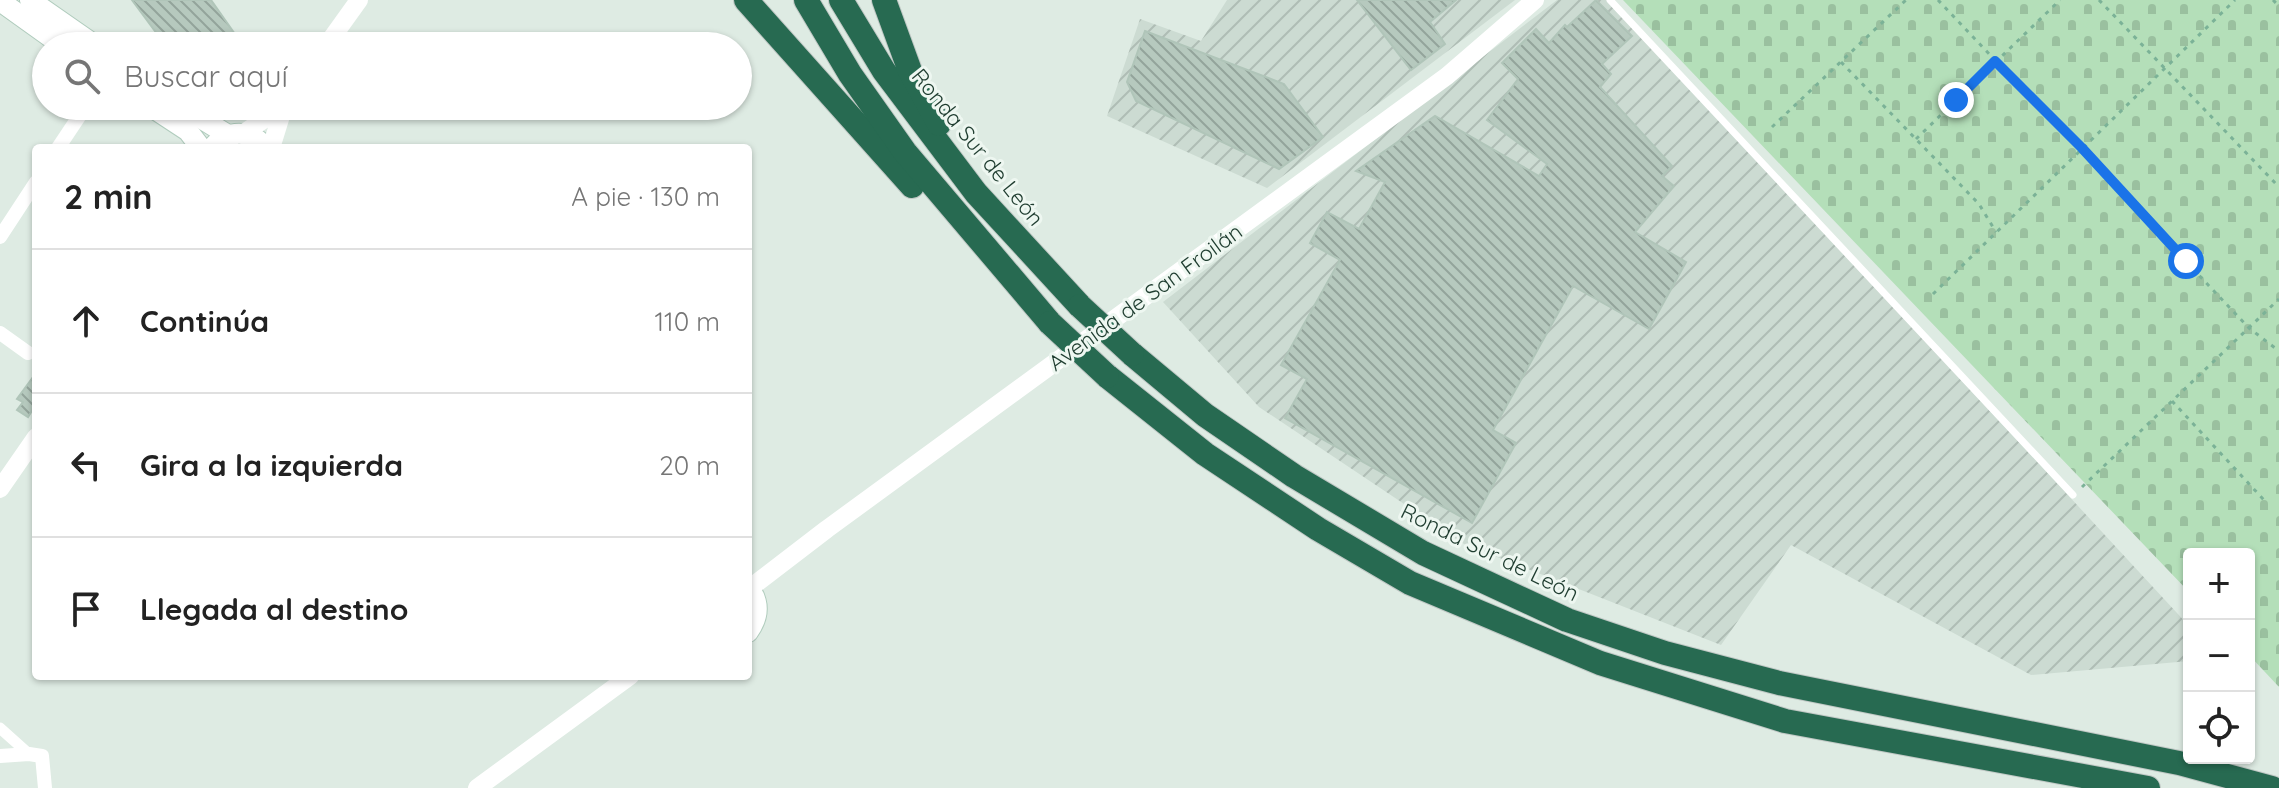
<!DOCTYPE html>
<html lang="es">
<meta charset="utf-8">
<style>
:root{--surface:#fff;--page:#f2f2f2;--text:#222;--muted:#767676;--line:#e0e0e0}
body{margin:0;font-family:Quicksand,sans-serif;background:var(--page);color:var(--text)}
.controls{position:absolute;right:24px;bottom:24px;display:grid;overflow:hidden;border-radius:8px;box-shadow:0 2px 6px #0004}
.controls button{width:72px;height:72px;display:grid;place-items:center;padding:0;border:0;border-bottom:2px solid var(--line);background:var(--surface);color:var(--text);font:40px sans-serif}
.stop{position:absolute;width:24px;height:24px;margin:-18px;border:6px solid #1a73e8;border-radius:50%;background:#fff}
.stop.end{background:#1a73e8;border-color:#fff;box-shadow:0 2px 8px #0008}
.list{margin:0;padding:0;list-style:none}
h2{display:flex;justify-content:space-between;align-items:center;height:104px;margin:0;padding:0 32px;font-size:34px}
h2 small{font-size:26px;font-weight:400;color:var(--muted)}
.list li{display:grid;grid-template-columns:52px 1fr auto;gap:24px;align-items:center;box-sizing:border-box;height:144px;padding:0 32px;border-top:2px solid var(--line)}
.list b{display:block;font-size:30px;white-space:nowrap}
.list em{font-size:26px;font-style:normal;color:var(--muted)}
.icon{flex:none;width:44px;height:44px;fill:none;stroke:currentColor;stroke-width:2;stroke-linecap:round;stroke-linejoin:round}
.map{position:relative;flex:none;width:2279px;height:788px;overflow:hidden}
.search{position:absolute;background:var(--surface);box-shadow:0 2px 6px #0004;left:32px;top:32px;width:720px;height:88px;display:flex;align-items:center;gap:20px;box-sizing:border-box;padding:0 28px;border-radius:44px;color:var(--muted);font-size:30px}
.panel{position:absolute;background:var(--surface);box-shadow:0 2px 6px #0004;left:32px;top:144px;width:720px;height:536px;border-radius:8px}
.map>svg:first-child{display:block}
.industrial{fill:url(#industrial-furrows)}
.cemetery{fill:url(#cemetery-stones)}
.building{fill:url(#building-back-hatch);stroke:#b0c5b9;stroke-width:2}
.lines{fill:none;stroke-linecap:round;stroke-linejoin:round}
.secondary-casing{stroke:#b0ccbd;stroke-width:22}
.motorway-casing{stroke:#c0c8c5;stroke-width:26}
.path{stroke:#7bb297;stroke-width:3;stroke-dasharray:4 6;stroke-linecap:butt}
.service{stroke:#fff;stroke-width:7}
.pedestrian{stroke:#fff;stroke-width:11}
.minor{stroke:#fff;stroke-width:14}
.tertiary{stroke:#fff;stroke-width:18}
.secondary{stroke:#fff;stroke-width:20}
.motorway{stroke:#276a51;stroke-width:24}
.motorway-bridge-casing{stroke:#c0c8c5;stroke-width:26;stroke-linecap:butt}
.motorway-bridge{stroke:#276a51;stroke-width:24}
.route{stroke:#1a73e8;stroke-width:10}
.labels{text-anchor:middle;stroke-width:6;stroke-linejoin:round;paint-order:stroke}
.street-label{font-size:22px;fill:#1e3c2f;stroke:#eef7f1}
</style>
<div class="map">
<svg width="2279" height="788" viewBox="0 0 2279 788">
<defs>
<pattern id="industrial-furrows" width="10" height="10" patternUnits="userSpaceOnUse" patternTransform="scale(2)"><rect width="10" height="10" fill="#ccdbd2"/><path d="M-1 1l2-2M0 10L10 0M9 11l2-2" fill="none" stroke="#afbdb5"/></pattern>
<pattern id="cemetery-stones" width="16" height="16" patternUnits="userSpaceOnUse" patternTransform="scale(2)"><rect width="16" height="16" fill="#b4dfb9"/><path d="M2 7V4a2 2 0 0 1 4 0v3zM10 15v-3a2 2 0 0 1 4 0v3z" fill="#9ac09f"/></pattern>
<pattern id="building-back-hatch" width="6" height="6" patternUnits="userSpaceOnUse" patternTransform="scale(2)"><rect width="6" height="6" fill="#b6c9be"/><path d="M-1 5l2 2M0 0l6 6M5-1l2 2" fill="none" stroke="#93a49b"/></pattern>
</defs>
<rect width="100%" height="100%" fill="#deebe3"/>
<g class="industrial">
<polygon points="1227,0 1515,0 1267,188 1107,116 1140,19 1201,41"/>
<polygon points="1557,0 1610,0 2189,626 2189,661 2031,675 1791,545 1721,645 1464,544 1259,407 1163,302"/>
</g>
<polygon class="cemetery" points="1623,0 2279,0 2279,687 2249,655 2249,554 2189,554 2189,592"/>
<g class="building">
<polygon points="132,0 211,0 237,37 225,46 166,46"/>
<polygon points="1357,0 1456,0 1430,22 1445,44 1411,70"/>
<polygon points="1596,0 1632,36 1602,64 1611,74 1600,87 1672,166 1662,176 1674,186 1635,232 1686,262 1649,329 1573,286 1493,430 1516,443 1472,523 1285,418 1307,379 1281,365 1340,260 1310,243 1327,212 1359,229 1385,182 1356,171 1435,116 1539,176 1547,164 1487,120 1518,79 1502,63 1536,29 1549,43 1565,25 1567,27"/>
<polygon points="1145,31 1284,84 1323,137 1279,169 1136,101 1127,82"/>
<polygon points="36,373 36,411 33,409 28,417 17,410 23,402 17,399"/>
</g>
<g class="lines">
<g class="secondary-casing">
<g id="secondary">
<polyline points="30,0 96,46"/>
<polyline points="0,1 63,46"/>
<polyline points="150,106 188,131 201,148"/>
<polyline points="181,106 228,135"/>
<path d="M212,148C228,129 250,129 266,148"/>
<path d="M748,586C760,602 759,617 748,632"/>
</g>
</g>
<g class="motorway-casing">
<g id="motorway">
<polyline points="746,0 912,186"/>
<polyline points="806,0 850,74 905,152 1050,323"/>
<polyline points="841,0 884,71 976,193 1080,306"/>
<polyline points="884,0 910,71 939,124"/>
<polyline points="1132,354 1205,415 1294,476 1423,553 1567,620 1665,653 1779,683 2179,763 2272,788"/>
<polyline points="1107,376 1205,454 1318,529 1410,583 1600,663 1785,721 2148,788"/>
</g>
</g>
<g class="path">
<polyline points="1938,0 2249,328 2279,351"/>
<polyline points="2099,0 2279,187"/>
<polyline points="2273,0 2279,6"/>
<polyline points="1841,62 1979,204 1996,232"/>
<polyline points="1772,127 1906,0"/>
<polyline points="1916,139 2060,0"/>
<polyline points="1933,294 2235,0"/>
<polyline points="2172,401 2264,500"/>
<polyline points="2082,487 2279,299"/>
</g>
<polyline class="service" points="1610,0 2073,495"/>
<polyline class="pedestrian" points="0,728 29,754"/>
<g class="minor">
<polyline points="58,148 86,106"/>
<polyline points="0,237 36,182"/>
<polyline points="0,333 28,353"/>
<polyline points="0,756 29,754 42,756 45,788"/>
</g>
<g class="tertiary">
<polyline points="326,46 359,0"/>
<polyline points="244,133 284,106"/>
<polyline points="271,148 284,106"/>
<polyline points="0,489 36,437"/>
<polyline points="750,588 827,529 1447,76 1535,0"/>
<polyline points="477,788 630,676"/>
</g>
<use href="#secondary" class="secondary"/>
<use href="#motorway" class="motorway"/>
<g class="motorway-bridge-casing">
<g id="motorway-bridge">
<polyline points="1080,306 1132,354"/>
<polyline points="1050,323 1107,376"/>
</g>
</g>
<use href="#motorway-bridge" class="motorway-bridge"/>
</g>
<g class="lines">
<polyline class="route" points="1956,100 1995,61 2082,148 2186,261"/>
</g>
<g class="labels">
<g class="street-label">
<text transform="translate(978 147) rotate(51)" y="8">Ronda Sur de León</text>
<text transform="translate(1145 297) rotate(-36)" y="8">Avenida de San Froilán</text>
<text transform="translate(1490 552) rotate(26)" y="8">Ronda Sur de León</text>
</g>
</g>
</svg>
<div class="controls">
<button>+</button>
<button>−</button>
<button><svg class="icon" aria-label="locate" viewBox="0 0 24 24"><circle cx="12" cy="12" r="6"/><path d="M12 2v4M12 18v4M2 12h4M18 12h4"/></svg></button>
</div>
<div class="stop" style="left:2186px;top:261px"></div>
<div class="stop end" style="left:1956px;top:100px"></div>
<div class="search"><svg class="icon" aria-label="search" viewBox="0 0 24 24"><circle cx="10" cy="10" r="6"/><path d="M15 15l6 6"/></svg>Buscar aquí</div>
<section class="panel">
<h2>2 min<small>A pie · 130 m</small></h2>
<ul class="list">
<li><svg class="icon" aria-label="ahead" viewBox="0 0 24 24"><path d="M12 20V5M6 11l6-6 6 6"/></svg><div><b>Continúa</b></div><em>110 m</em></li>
<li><svg class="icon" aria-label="left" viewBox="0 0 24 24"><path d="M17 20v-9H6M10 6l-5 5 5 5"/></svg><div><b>Gira a la izquierda</b></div><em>20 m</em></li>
<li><svg class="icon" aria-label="arrive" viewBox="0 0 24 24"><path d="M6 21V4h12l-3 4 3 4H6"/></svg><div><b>Llegada al destino</b></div></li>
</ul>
</section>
</div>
